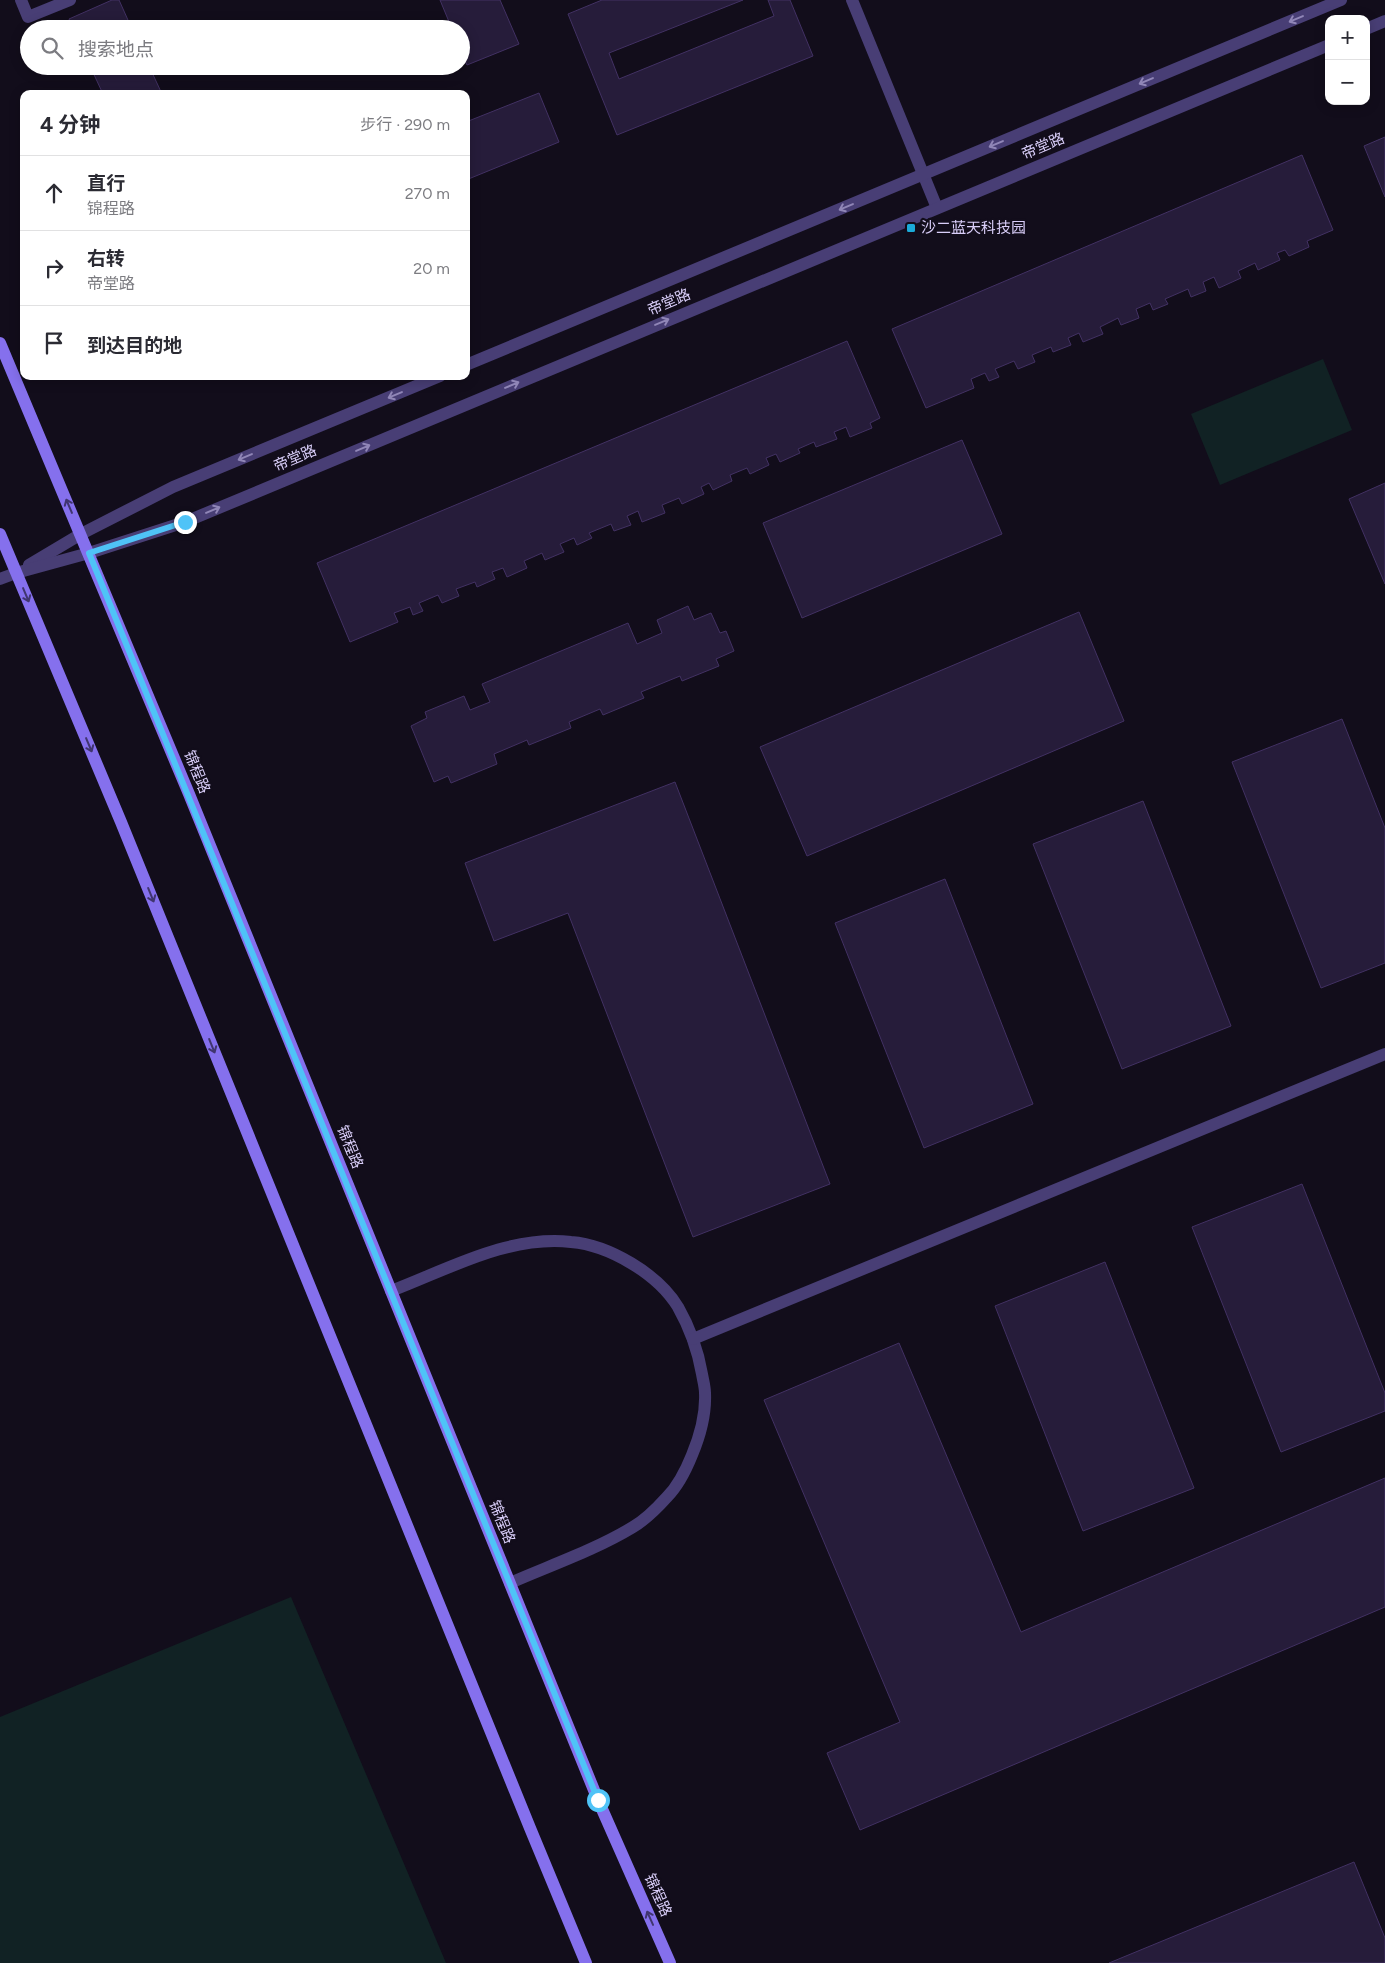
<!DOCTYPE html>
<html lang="zh">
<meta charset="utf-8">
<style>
:root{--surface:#fff;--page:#f2f2f3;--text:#2b2b33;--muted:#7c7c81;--line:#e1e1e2}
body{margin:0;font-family:Figtree,"Noto Sans SC",sans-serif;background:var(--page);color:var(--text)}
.controls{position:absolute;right:15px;top:15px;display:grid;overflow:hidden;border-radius:10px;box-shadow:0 2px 12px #0003}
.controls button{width:45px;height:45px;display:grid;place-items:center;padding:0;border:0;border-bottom:1px solid var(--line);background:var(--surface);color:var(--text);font:25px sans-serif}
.stop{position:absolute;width:15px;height:15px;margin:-11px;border:4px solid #4fc3f7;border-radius:50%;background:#fff}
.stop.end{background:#4fc3f7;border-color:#fff;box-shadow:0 1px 5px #0008}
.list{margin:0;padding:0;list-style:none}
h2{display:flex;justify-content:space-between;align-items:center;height:65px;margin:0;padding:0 20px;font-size:21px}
h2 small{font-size:16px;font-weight:400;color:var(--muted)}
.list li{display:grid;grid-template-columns:32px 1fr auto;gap:15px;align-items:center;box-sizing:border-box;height:75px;padding:0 20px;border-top:1px solid var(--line)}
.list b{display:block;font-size:19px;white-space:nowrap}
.list p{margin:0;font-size:16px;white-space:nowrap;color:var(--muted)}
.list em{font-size:16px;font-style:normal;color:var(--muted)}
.icon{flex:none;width:28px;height:28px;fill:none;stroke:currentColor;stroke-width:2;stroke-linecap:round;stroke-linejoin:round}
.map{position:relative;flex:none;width:1385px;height:1963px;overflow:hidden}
.search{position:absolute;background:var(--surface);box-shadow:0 2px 12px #0003;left:20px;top:20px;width:450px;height:55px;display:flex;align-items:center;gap:12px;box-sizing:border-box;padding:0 18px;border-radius:28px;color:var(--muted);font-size:19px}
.panel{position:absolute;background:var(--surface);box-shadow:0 2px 12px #0003;left:20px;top:90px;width:450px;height:290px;border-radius:10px}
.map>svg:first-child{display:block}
.green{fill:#112224}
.building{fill:#261c3a;stroke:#423163}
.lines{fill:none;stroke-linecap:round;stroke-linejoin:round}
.minor{stroke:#483e75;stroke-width:12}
.tertiary{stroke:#483e75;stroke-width:12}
.secondary{stroke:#8570ed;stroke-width:12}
.oneway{stroke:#9086b7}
.oneway2{stroke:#40356f}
.route{stroke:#4fc3f7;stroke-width:6}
.poi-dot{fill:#1baad8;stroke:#120d1b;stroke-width:2}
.labels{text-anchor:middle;stroke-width:4.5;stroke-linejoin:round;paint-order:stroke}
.street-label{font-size:15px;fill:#d9cef9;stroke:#120d1b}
.poi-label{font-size:15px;fill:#d9cef9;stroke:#120d1b;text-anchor:start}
</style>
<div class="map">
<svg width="1385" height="1963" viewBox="0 0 1385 1963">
<rect width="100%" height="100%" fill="#120d1b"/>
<g class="green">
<polygon points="1323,359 1352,430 1220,485 1191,414"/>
<polygon points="291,1597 446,1963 0,1963 0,1717"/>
</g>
<g class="building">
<polygon points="112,0 119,0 132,29 73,29 69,19"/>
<polygon points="440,0 500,0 519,44 467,65 461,52 461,29 452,29"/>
<polygon points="602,0 743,0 609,53 619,79 774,16 768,0 790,0 813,56 617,135 568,14"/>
<polygon points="90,66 149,66 162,94 103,94"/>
<polygon points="539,93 559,142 466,180 466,122"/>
<polygon points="1385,137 1385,197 1364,146"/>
<polygon points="1302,155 1333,230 1307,241 1309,247 1289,256 1285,250 1277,253 1280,260 1258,270 1255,263 1238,271 1241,278 1219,288 1214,277 1203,282 1206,291 1191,297 1188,289 1165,299 1168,304 1153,310 1150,303 1136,309 1139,318 1121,325 1118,318 1100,327 1103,334 1083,342 1079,333 1068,338 1071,345 1053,352 1051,347 1032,355 1035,362 1018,369 1014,361 995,369 999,377 989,381 985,373 971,379 974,388 926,408 892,329"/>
<polygon points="847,341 880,418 870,423 872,428 850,437 846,427 834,432 837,439 816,447 814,442 798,449 800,453 780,462 776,454 766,458 769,465 750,474 747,468 730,475 732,481 713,490 709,483 701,487 704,494 682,504 679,498 662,505 665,513 642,522 638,511 627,516 631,525 614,531 611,524 589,533 592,538 577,545 574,538 560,544 564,552 545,560 542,553 524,561 527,568 507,577 503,568 492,572 495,579 477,587 475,582 456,589 459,596 442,603 438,595 419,603 423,611 413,615 410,607 394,613 398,622 350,642 317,563"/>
<polygon points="962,440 1002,534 802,618 763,523"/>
<polygon points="1385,483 1385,584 1349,499"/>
<polygon points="688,606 694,620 711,613 720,633 726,631 734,651 716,659 719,666 682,681 680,676 641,692 644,698 603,715 600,709 569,722 571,728 529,745 527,740 494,754 497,764 451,783 448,776 434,782 411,726 427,718 425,712 464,696 470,710 490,702 482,684 628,623 637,644 662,633 657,620"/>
<polygon points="1079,612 1124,721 807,856 760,747"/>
<polygon points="1342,719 1385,828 1385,963 1321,988 1232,762"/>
<polygon points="675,782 830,1184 693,1237 568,913 494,941 465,863"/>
<polygon points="1143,801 1231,1026 1122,1069 1033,844"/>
<polygon points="945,879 1033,1104 924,1148 835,923"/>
<polygon points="1302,1184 1385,1393 1385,1411 1281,1452 1192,1227"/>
<polygon points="1105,1262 1194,1488 1083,1531 995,1306"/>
<polygon points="899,1343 1021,1632 1385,1478 1385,1607 860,1830 827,1753 900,1722 764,1400"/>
<polygon points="1354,1862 1385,1938 1385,1963 1109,1963"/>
</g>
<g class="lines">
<g class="minor">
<polyline points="21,0 28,17 70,0"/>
<polyline points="852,0 937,208"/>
<polyline points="0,579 16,573"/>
<path d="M391,1291C449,1269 508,1235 571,1242C609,1245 658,1274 678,1307C690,1328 698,1351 702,1374C703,1380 705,1387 705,1393C706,1414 700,1436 692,1455C686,1470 679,1485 667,1497C658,1507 645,1520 633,1527C595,1550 551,1565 510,1583"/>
<polyline points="693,1339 1385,1054"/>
</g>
<g class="tertiary">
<polyline points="1366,29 1385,21"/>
<polyline points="466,365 1341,0"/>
<polyline points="29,565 81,534 173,487 440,376"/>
<polyline points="16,573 89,553 185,522 1329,45"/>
</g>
<g class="secondary">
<polyline points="0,343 189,794 598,1800 670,1963"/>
<polyline points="0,534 121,822 530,1828 586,1963"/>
</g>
</g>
<defs><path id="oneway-shaft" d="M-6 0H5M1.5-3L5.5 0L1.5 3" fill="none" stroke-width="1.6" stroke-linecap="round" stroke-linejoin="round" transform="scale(1.25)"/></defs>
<g class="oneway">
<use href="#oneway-shaft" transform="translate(1296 19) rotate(157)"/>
<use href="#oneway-shaft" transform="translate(1146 81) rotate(157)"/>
<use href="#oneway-shaft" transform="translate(996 144) rotate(157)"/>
<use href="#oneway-shaft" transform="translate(846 207) rotate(157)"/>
<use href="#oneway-shaft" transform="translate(662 322) rotate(-23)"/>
<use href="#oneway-shaft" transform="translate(512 385) rotate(-23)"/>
<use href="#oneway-shaft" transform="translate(395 395) rotate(157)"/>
<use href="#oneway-shaft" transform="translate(363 448) rotate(-23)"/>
<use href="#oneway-shaft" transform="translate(245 457) rotate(157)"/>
<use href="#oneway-shaft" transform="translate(213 510) rotate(-23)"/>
</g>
<g class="oneway2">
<use href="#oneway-shaft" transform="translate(69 506) rotate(-113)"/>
<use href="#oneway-shaft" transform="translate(26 595) rotate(67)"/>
<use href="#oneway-shaft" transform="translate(89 745) rotate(67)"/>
<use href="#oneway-shaft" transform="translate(151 895) rotate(68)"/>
<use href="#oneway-shaft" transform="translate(212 1046) rotate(68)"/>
<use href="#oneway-shaft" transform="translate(650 1918) rotate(-114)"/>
</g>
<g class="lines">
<polyline class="route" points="185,522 89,553 598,1800"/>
</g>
<rect class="poi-dot" x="906" y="223" width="10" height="10" rx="2.5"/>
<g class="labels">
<g class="street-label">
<text transform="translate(1043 146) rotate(-23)" y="5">帝堂路</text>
<text transform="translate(669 302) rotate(-23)" y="5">帝堂路</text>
<text transform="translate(295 458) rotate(-23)" y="5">帝堂路</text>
<text transform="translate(197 772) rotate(68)" y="5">锦程路</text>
<text transform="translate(350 1147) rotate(68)" y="5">锦程路</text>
<text transform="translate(502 1522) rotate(68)" y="5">锦程路</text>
<text transform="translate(658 1895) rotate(66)" y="5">锦程路</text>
</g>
<g class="poi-label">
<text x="921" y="233">沙二蓝天科技园</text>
</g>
</g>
</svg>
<div class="controls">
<button>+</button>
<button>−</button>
</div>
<div class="stop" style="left:598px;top:1800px"></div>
<div class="stop end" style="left:185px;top:522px"></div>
<div class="search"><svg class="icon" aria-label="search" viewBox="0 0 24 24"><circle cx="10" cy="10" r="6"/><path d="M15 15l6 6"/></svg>搜索地点</div>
<section class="panel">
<h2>4 分钟<small>步行 · 290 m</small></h2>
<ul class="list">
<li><svg class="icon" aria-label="ahead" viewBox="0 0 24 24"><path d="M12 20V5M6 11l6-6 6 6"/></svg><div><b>直行</b><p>锦程路</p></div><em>270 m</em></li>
<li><svg class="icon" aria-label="right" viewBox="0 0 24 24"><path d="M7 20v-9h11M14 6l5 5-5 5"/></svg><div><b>右转</b><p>帝堂路</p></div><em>20 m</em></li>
<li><svg class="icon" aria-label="arrive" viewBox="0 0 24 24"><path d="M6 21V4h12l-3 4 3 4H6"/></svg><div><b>到达目的地</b></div></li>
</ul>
</section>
</div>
